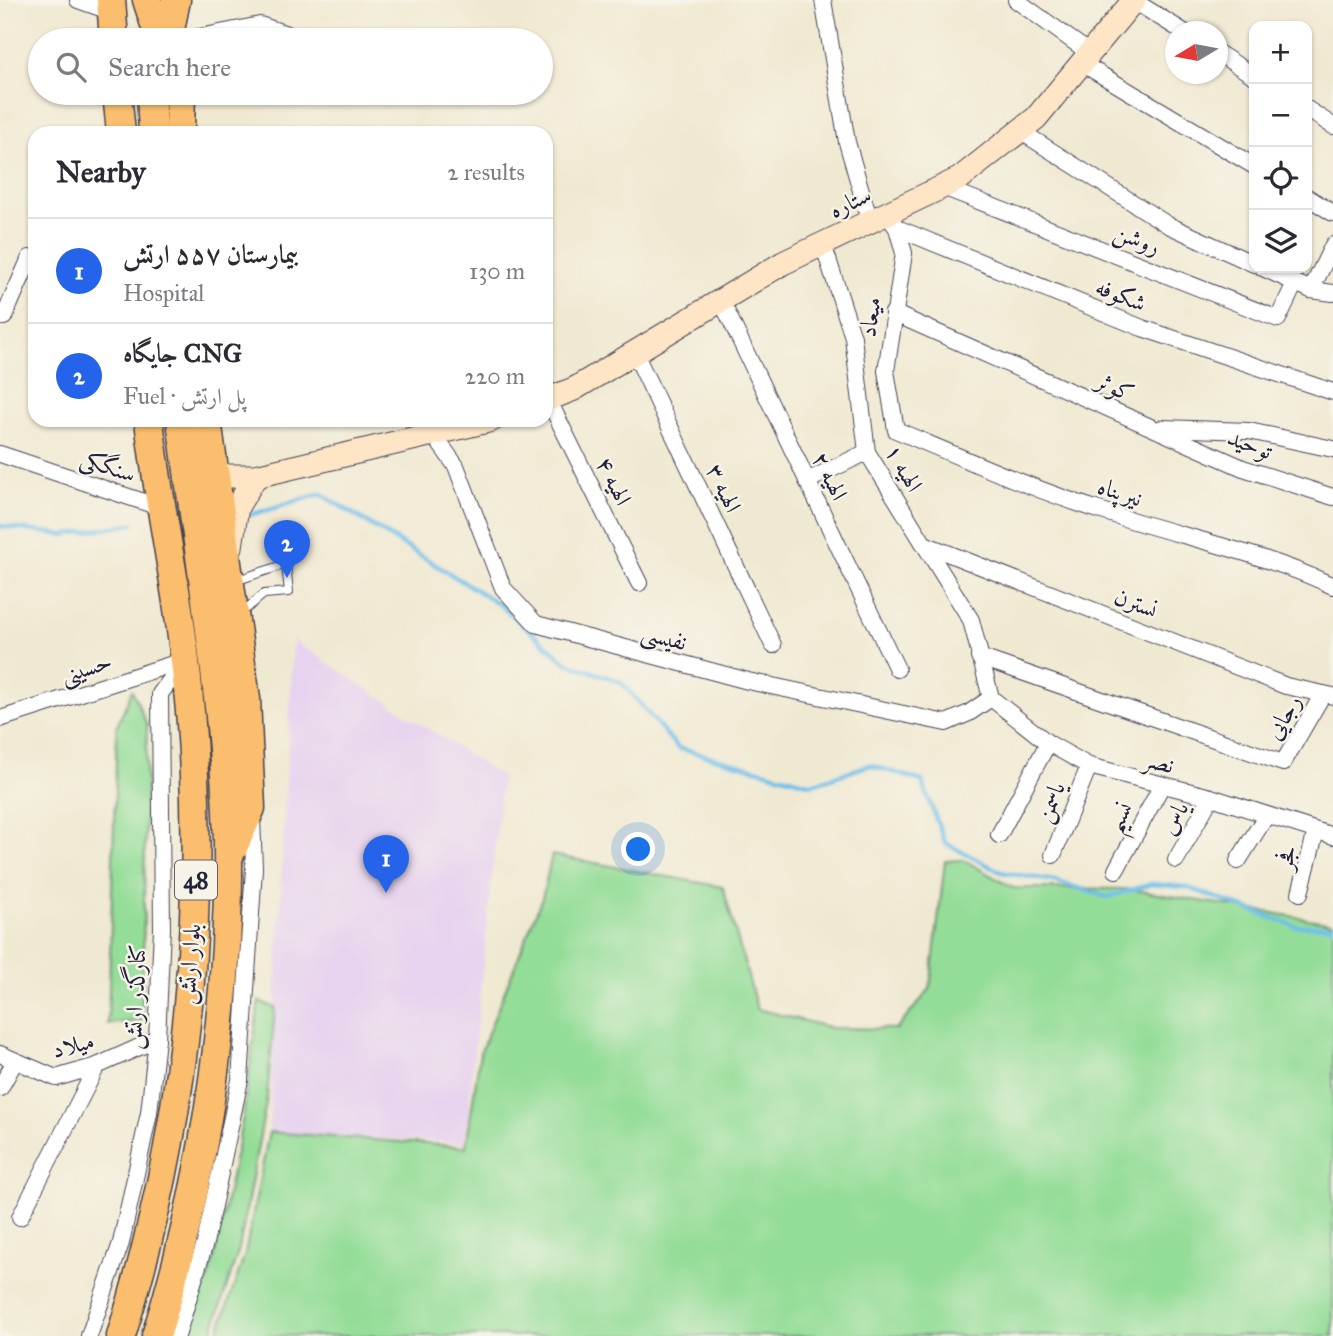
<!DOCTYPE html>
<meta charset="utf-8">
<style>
:root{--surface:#fff;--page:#f2f2f3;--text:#2b2b33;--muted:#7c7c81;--line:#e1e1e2;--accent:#2563eb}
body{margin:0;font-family:"IM FELL Great Primer",Amiri,serif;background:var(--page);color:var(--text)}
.controls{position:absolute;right:21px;top:21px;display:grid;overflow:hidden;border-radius:14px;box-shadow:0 2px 5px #0004}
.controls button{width:63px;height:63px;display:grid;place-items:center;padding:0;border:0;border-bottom:2px solid var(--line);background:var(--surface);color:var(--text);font:35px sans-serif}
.compass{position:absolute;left:1165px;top:21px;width:63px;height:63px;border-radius:50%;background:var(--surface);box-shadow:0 2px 5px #0004;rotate:260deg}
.you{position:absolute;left:639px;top:850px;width:24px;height:24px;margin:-18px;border:5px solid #fff;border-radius:50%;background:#1a73e8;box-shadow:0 0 0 10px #1a73e833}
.badge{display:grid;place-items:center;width:46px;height:46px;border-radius:50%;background:var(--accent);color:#fff;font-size:23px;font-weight:700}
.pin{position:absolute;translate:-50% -58px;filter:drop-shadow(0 2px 4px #0008)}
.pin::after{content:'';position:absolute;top:37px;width:24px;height:21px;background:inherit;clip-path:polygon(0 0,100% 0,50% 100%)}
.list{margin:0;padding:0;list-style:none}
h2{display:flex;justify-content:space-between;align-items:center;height:91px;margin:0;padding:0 28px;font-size:30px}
h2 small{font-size:23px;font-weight:400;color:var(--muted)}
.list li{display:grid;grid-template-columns:46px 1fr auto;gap:21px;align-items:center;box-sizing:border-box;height:105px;padding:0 28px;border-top:2px solid var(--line)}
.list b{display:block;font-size:26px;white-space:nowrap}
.list p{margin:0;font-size:23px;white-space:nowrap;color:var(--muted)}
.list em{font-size:23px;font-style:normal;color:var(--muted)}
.icon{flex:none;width:38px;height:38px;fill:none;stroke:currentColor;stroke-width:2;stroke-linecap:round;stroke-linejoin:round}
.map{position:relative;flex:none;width:1333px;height:1336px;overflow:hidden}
.search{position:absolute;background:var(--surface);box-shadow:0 2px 5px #0004;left:28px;top:28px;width:525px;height:77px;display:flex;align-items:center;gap:18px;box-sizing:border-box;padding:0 24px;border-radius:38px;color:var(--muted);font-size:26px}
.panel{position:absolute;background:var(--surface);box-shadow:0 2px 5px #0004;left:28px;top:126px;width:525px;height:301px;border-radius:21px}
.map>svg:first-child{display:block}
.built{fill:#e7d2ef}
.green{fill:#94dd98;stroke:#5b806a;stroke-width:2}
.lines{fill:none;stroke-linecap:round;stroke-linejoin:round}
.stream{stroke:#6ebfe9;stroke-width:4.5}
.lane-casing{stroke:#414052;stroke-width:10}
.street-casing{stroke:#414052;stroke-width:18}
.secondary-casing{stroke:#414052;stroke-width:25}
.highway-casing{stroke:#414052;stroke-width:31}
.lane{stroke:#fff;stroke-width:8}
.street{stroke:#fff;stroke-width:16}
.secondary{stroke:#fde5c5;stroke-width:23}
.highway{stroke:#fbbe6e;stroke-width:28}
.labels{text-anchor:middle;stroke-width:5;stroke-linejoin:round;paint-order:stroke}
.shield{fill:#f7f3e8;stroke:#62616f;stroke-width:2}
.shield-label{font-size:23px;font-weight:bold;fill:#22223b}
.street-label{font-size:24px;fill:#22223b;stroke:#f7f3e8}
</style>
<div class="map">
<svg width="1333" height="1336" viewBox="0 0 1333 1336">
<rect width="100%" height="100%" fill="#f7f3e8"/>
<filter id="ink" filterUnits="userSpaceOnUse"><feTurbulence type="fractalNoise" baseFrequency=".0143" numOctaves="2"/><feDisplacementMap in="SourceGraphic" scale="14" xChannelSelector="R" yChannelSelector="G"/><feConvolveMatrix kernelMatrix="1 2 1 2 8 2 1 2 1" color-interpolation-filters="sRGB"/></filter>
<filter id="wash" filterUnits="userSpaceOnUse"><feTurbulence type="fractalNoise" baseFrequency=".00686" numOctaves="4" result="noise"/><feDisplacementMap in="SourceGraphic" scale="28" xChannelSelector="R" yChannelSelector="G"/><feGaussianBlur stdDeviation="1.57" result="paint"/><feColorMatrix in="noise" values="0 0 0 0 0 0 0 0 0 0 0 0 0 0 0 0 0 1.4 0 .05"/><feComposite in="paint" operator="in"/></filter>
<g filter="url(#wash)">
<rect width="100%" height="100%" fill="#f0e9d2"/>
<polygon class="built" points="293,640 502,777 465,1143 269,1132"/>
<g class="green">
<polygon points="132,690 147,725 142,1021 108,1024 117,726"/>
<polygon points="552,855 723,887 757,1009 832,1028 897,1029 930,989 945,861 964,860 1013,888 1128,889 1333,923 1333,1336 217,1336 245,1254 269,1132 466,1147 480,1053 542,898"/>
<polygon points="259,1001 275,1008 267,1097 239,1249 211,1336 189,1336 214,1261 243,1117"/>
</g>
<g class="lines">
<g class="stream">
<polyline points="246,516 321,494 499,604 567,663 621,682 678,748 812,784 870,765 922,781 945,843 1001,872 1055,881 1107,897 1152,884 1186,887 1295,926 1333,926"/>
<polyline points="0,526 64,535 133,524"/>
</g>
</g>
</g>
<g filter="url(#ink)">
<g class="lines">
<g class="lane-casing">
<polyline id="lane" points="234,573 244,578 286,564 289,592 264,594 240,614"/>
</g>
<g class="street-casing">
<g id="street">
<polyline points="78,0 112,12"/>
<polyline points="823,0 847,142 870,222"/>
<polyline points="1016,0 1091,54"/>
<polyline points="1134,1 1184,32"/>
<polyline points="185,40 260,25 305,40"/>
<polyline points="1218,53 1254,76"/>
<polyline points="1083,64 1254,166"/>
<polyline points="1307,109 1333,126"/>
<polyline points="1020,131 1168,225 1254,264"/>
<polyline points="943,187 1278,319 1295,283"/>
<polyline points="1307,197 1333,213"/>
<path d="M887,214L897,228L904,253L886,371L896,430C965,459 1034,490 1105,512C1181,537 1261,552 1333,586"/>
<polyline points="897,228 1142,328 1333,392"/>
<polyline points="823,244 853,337 867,452 971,620 991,698"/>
<polyline points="1263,268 1311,290 1333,293"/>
<polyline points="1311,290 1333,245"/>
<polyline points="722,302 897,669"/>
<polyline points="893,313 1243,468 1333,497"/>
<polyline points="0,315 4,317 30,258 35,259"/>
<polyline points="634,351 773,645"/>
<polyline points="548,399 639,583"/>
<polyline points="1162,428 1249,431 1333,449"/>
<polyline points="433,434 456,466 503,588 536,624 748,681 946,723 969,713 991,698"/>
<polyline points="0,454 162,508"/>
<polyline points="807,481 867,452"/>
<polyline points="924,544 1286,686 1333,696"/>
<polyline points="979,657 1283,763 1323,694"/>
<polyline points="991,698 1048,743 1089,766 1211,797 1333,836"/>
<polyline points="0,719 185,660"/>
<polyline points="999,835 1048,743"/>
<polyline points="1053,855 1089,766"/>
<polyline points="1176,860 1211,797"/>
<polyline points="1238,861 1266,816"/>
<polyline points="1116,870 1161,787"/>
<polyline points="1300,893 1316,831"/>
<polyline points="0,1054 56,1078 97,1066 157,1039"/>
<polyline points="0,1088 14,1063"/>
<polyline points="20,1217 97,1066"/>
<polyline points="89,1336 121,1243 149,1113 157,1039 162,929 160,694 184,662"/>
<polyline points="177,1336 205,1243 240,1080 254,868 252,818"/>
</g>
</g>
<g class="secondary-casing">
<g id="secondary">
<polyline points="546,400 574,389 783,263 959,179 1036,118 1134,0"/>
<polyline points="211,468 226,476 256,476 492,420"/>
<polyline points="231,547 237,507 256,476"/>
</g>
</g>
<g class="highway-casing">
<g id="highway">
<polyline points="111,0 114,40"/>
<polyline points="147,0 160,40"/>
<polyline points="168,40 176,0"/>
<polyline points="117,93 121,133"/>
<polyline points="151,93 153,133"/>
<polyline points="180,133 181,93"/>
<polyline points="207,420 246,699 251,808 230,854"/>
<path d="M121,1336C189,1120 211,886 185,661C176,580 158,501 149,420"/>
<path d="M156,1336C212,1155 239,951 224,761C215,647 196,534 181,420"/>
</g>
</g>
<use href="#lane" class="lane"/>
<use href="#street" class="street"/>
<use href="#secondary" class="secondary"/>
<use href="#highway" class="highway"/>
</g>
</g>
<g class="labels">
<rect class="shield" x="175" y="860.5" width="42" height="39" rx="5"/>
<g class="shield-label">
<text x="196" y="888">48</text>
</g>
<g class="street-label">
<text transform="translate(850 202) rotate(-25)" y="8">ستاره</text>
<text transform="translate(1137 239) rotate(21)" y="8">روشن</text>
<text transform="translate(1121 295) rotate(22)" y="8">شکوفه</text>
<text transform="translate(870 317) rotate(-82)" y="8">میعاد</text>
<text transform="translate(1115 387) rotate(24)" y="8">کوثر</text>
<text transform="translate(1250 444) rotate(21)" y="8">توحید</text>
<text transform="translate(108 466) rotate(18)" y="8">سنگکی</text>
<text transform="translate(904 468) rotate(60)" y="8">الهیه ۱</text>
<text transform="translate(830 476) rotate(64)" y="8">الهیه ۲</text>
<text transform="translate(614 481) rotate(64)" y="8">الهیه ۴</text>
<text transform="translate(724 488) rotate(65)" y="8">الهیه ۳</text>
<text transform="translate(1120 492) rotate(18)" y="8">نیرپناه</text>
<text transform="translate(1136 603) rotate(21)" y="8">نسترن</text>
<text transform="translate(664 637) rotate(14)" y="8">نفیسی</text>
<text transform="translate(86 668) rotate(-18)" y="8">حسینی</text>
<text transform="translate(1283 717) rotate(-60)" y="8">رجایی</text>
<text transform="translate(1159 762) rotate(14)" y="8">نصر</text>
<text transform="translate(1050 802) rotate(-67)" y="8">یاسمن</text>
<text transform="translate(1119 817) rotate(-62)" y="8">نسیم</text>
<text transform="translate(1174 818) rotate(-61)" y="8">یاس</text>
<text transform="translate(1286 857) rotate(-75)" y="8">فجر</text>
<text transform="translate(189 964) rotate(-85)" y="8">بلوار ارتش</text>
<text transform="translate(135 997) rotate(-87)" y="8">کنارگذر ارتش</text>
<text transform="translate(73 1045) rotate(-14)" y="8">میلاد</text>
</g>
</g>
</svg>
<div class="controls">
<button>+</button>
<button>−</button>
<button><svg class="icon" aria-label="locate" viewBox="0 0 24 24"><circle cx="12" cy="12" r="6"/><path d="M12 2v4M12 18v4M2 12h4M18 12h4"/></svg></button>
<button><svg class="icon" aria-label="layers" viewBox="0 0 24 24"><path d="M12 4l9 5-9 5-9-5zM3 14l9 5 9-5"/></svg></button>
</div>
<svg class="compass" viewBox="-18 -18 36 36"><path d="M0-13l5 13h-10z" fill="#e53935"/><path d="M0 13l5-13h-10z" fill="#7c7c81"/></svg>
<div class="you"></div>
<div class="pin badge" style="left:386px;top:893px">1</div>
<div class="pin badge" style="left:287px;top:578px">2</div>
<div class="search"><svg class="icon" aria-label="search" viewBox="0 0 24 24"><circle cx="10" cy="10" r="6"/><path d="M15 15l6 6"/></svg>Search here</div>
<section class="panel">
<h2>Nearby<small>2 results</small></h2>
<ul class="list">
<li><span class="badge">1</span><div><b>بیمارستان ۵۵۷ ارتش</b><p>Hospital</p></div><em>130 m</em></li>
<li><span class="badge">2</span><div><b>جایگاه CNG</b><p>Fuel · پل ارتش</p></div><em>220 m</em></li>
</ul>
</section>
</div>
